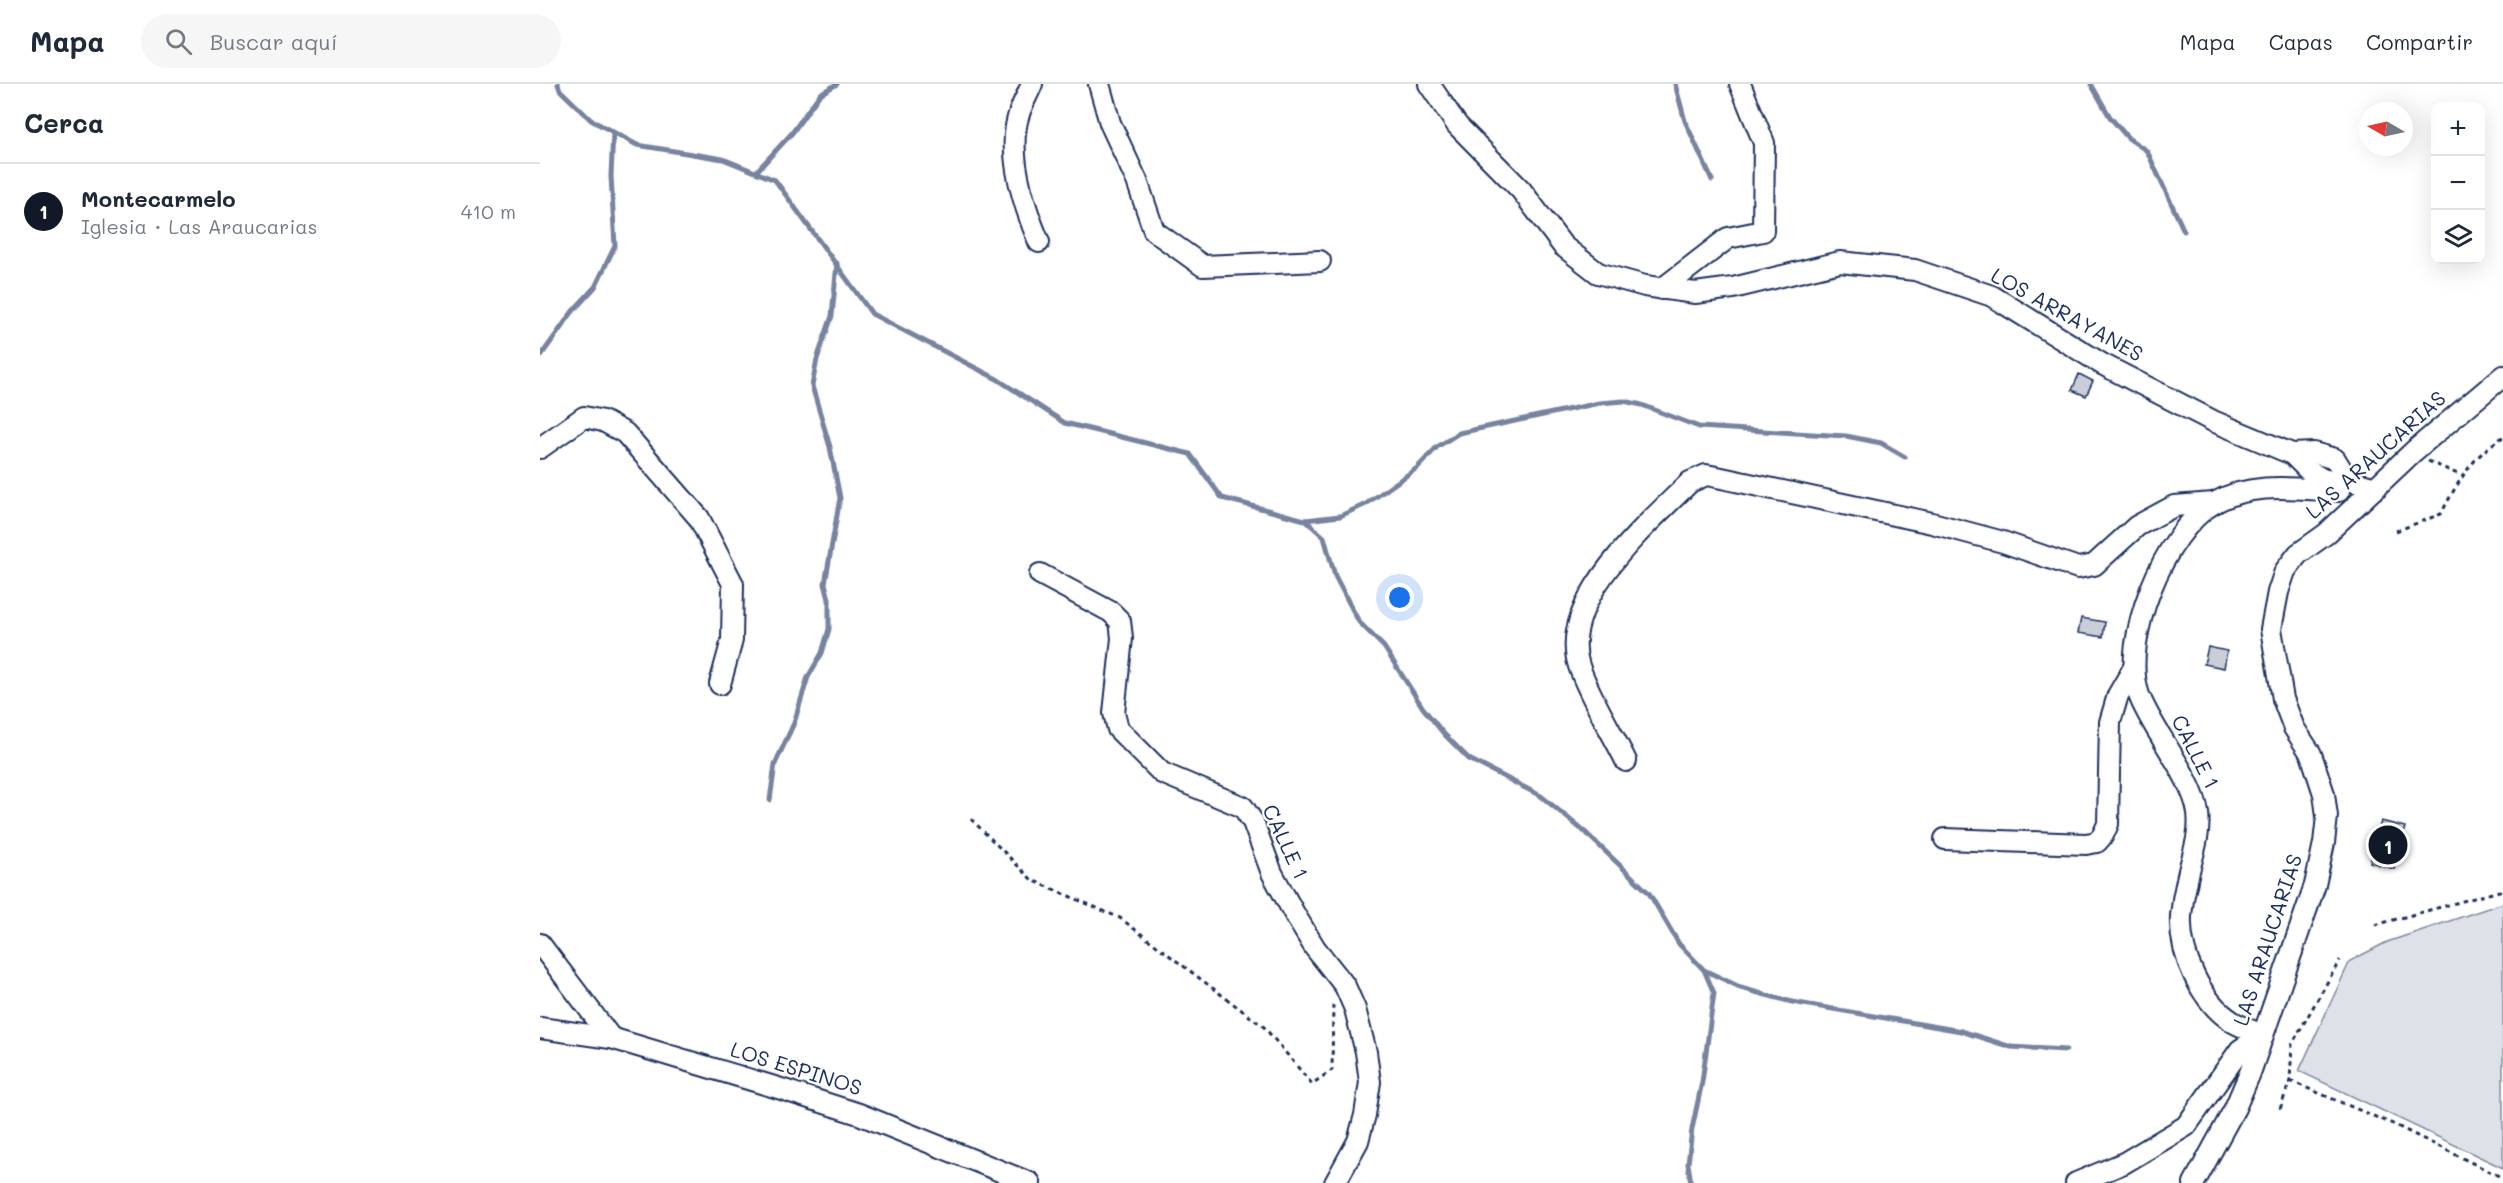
<!DOCTYPE html>
<html lang="es">
<meta charset="utf-8">
<style>
:root{--surface:#fff;--page:#f6f6f7;--text:#1f2937;--muted:#747a83;--line:#e0e1e3;--accent:#111827}
body{margin:0;font-family:Mali,sans-serif;background:var(--page);color:var(--text)}
.controls{position:absolute;right:18px;top:18px;display:grid;overflow:hidden;border-radius:12px;box-shadow:0 6px 24px #0002}
.controls button{width:54px;height:54px;display:grid;place-items:center;padding:0;border:0;border-bottom:2px solid var(--line);background:var(--surface);color:var(--text);font:30px sans-serif}
.compass{position:absolute;left:1819px;top:18px;width:54px;height:54px;border-radius:50%;background:var(--surface);box-shadow:0 6px 24px #0002;rotate:279deg}
.you{position:absolute;left:860px;top:514px;width:21px;height:21px;margin:-15px;border:4px solid #fff;border-radius:50%;background:#1a73e8;box-shadow:0 0 0 9px #1a73e833}
.badge{display:grid;place-items:center;width:39px;height:39px;border-radius:50%;background:var(--accent);color:#fff;font-size:20px;font-weight:700}
.pin{position:absolute;translate:-50% -50%;border:3px solid #fff;box-shadow:0 2px 6px #0006}
.list{margin:0;padding:0;list-style:none}
h2{display:flex;justify-content:space-between;align-items:center;height:78px;margin:0;padding:0 24px;font-size:26px}
h2 small{font-size:20px;font-weight:400;color:var(--muted)}
.list li{display:grid;grid-template-columns:39px 1fr auto;gap:18px;align-items:center;box-sizing:border-box;height:96px;padding:0 24px;border-top:2px solid var(--line)}
.list b{display:block;font-size:22px;white-space:nowrap}
.list p{margin:0;font-size:20px;white-space:nowrap;color:var(--muted)}
.list em{font-size:20px;font-style:normal;color:var(--muted)}
.icon{flex:none;width:33px;height:33px;fill:none;stroke:currentColor;stroke-width:2;stroke-linecap:round;stroke-linejoin:round}
.map{position:relative;flex:none;width:1963px;height:1099px;overflow:hidden}
header{display:flex;align-items:center;gap:36px;box-sizing:border-box;height:84px;padding:0 30px;background:var(--surface);border-bottom:2px solid var(--line)}
header strong{font-size:28px}
nav{display:flex;gap:33px;margin-inline-start:auto;font-size:21px}
.search{width:420px;height:54px;background:var(--page);display:flex;align-items:center;gap:15px;box-sizing:border-box;padding:0 21px;border-radius:33px;color:var(--muted);font-size:22px}
main{display:flex}
aside{flex:1;background:var(--surface)}
.map>svg:first-child{display:block}
.green{fill:#dee1e7;stroke:#7c88a2;stroke-width:1.5}
.lines{fill:none;stroke-linecap:round;stroke-linejoin:round}
.stream{stroke:#77839f;stroke-width:5}
.building{fill:#caceda;stroke:#1b2f5e;stroke-width:1.5}
.minor-casing{stroke:#1b2f5e;stroke-width:24}
.path{stroke:#1b2f5e;stroke-width:3;stroke-dasharray:4.5 4.5;stroke-linecap:butt}
.minor{stroke:#fff;stroke-width:20}
.labels{text-anchor:middle;stroke-width:4.5;stroke-linejoin:round;paint-order:stroke}
.street-label{font-size:21px;fill:#1b2f5e;stroke:#fff}
</style>
<header>
<strong>Mapa</strong>
<div class="search"><svg class="icon" aria-label="search" viewBox="0 0 24 24"><circle cx="10" cy="10" r="6"/><path d="M15 15l6 6"/></svg>Buscar aquí</div>
<nav><a>Mapa</a><a>Capas</a><a>Compartir</a></nav>
</header>
<main>
<aside>
<h2>Cerca<small></small></h2>
<ul class="list">
<li><span class="badge">1</span><div><b>Montecarmelo</b><p>Iglesia · Las Araucarias</p></div><em>410 m</em></li>
</ul>
</aside>
<div class="map">
<svg width="1963" height="1099" viewBox="0 0 1963 1099">
<rect width="100%" height="100%" fill="#fff"/>
<filter id="ink" filterUnits="userSpaceOnUse"><feTurbulence type="fractalNoise" baseFrequency=".0167" numOctaves="2"/><feDisplacementMap in="SourceGraphic" scale="12" xChannelSelector="R" yChannelSelector="G"/><feConvolveMatrix kernelMatrix="1 2 1 2 8 2 1 2 1" color-interpolation-filters="sRGB"/></filter>
<g filter="url(#ink)">
<polygon class="green" points="1963,819 1963,1084 1759,987 1810,877 1847,858"/>
<g class="lines">
<g class="stream">
<polyline points="18,0 20,6 51,36 97,61 183,75 235,96 332,230 457,295 525,339 650,370 682,414 765,436 784,453 795,492 819,538 844,563 883,624 904,650 929,675 1001,712 1046,749 1109,809 1139,860 1164,886 1204,905 1252,918 1421,947 1471,963 1526,966"/>
<polyline points="1135,0 1145,37 1172,96"/>
<polyline points="1551,0 1570,33 1588,54 1607,67 1644,147"/>
<polyline points="216,88 252,49 280,10 297,0"/>
<polyline points="0,273 33,227 55,203 75,162 71,92 73,48"/>
<polyline points="765,436 800,432 826,420 877,384 897,363 919,349 1059,319 1084,317 1102,321 1159,343 1306,352 1341,359 1365,373"/>
<polyline points="230,716 235,680 254,639 268,593 282,569 289,545 289,515 285,500 300,414 290,363 272,302 277,275 292,232 297,179"/>
<polyline points="1151,1099 1148,1080 1152,1045 1162,998 1174,909 1164,886"/>
</g>
</g>
<g class="building">
<polygon points="1539,290 1553,297 1546,312 1532,306"/>
<polygon points="1541,534 1565,538 1563,553 1538,549"/>
<polygon points="1668,563 1687,567 1684,584 1664,580"/>
<polygon points="1841,737 1865,743 1854,785 1830,778"/>
</g>
<g class="lines">
<g class="minor-casing">
<g id="minor">
<path d="M492,0C488,10 482,20 479,30C466,69 484,122 499,158"/>
<polyline points="559,0 570,39 597,97 614,147 663,182 780,177"/>
<polyline points="889,0 917,41 981,106 1023,162 1058,189 1105,202 1155,209 1193,204 1300,178 1375,186 1452,212 1562,280 1673,337 1752,370 1769,387 1784,396 1808,396 1836,404"/>
<polyline points="1122,205 1188,154 1223,147 1224,59 1200,0"/>
<polyline points="0,364 44,333 63,337 85,349 159,434 193,500 192,556 180,600"/>
<polyline points="1752,370 1774,369 1795,375 1808,396"/>
<polyline points="500,490 571,528 580,537 582,554 574,629 578,645 622,689 703,723 713,738 732,789 755,831 775,864 805,902 815,925 826,968 830,998 825,1031 818,1057 795,1099"/>
<path d="M1086,677C1072,648 1049,612 1039,582C1017,516 1109,439 1150,398L1166,391L1177,393L1392,439L1463,458L1538,484L1554,481L1597,442L1634,422L1674,419"/>
<polyline points="1405,755 1546,760 1557,758 1563,751 1568,740 1570,638 1578,611 1593,585"/>
<polyline points="0,860 71,954"/>
<polyline points="0,944 71,954 238,1004 319,1030 490,1099"/>
<path d="M1536,1099L1584,1079L1646,1042L1700,966L1722,951C1713,947 1702,943 1693,938C1661,918 1639,870 1641,832C1642,820 1644,808 1647,796C1651,774 1661,753 1658,729C1653,693 1613,648 1599,611C1580,558 1624,447 1674,419C1712,397 1758,405 1799,407"/>
<polyline points="1654,1099 1695,1024 1710,989 1775,801 1784,759 1787,732 1784,710 1771,670 1754,644 1743,615 1731,545 1738,508 1745,487 1758,470 1786,450 1874,367 1963,292"/>
</g>
</g>
<g class="path">
<polyline points="1888,377 1920,391"/>
<path d="M1856,447L1901,430C1917,399 1933,371 1963,353"/>
<polyline points="431,735 492,796 580,834 724,943 772,1000 792,986 793,919"/>
<polyline points="1835,841 1963,806"/>
<polyline points="1750,997 1855,1041 1963,1094"/>
<polyline points="1740,1025 1750,997 1752,960 1800,876"/>
</g>
<use href="#minor" class="minor"/>
</g>
</g>
<g class="labels">
<g class="street-label">
<text transform="translate(1527 231) rotate(29)" y="7">LOS ARRAYANES</text>
<text transform="translate(1836 371) rotate(-42)" y="7">LAS ARAUCARIAS</text>
<text transform="translate(1655 668) rotate(63)" y="7">CALLE 1</text>
<text transform="translate(745 758) rotate(65)" y="7">CALLE 1</text>
<text transform="translate(1728 856) rotate(-72)" y="7">LAS ARAUCARIAS</text>
<text transform="translate(256 985) rotate(17)" y="7">LOS ESPINOS</text>
</g>
</g>
</svg>
<div class="controls">
<button>+</button>
<button>−</button>
<button><svg class="icon" aria-label="layers" viewBox="0 0 24 24"><path d="M12 4l9 5-9 5-9-5zM3 14l9 5 9-5"/></svg></button>
</div>
<svg class="compass" viewBox="-18 -18 36 36"><path d="M0-13l5 13h-10z" fill="#e53935"/><path d="M0 13l5-13h-10z" fill="#747a83"/></svg>
<div class="you"></div>
<div class="pin badge" style="left:1848px;top:761px">1</div>
</div>
</main>
